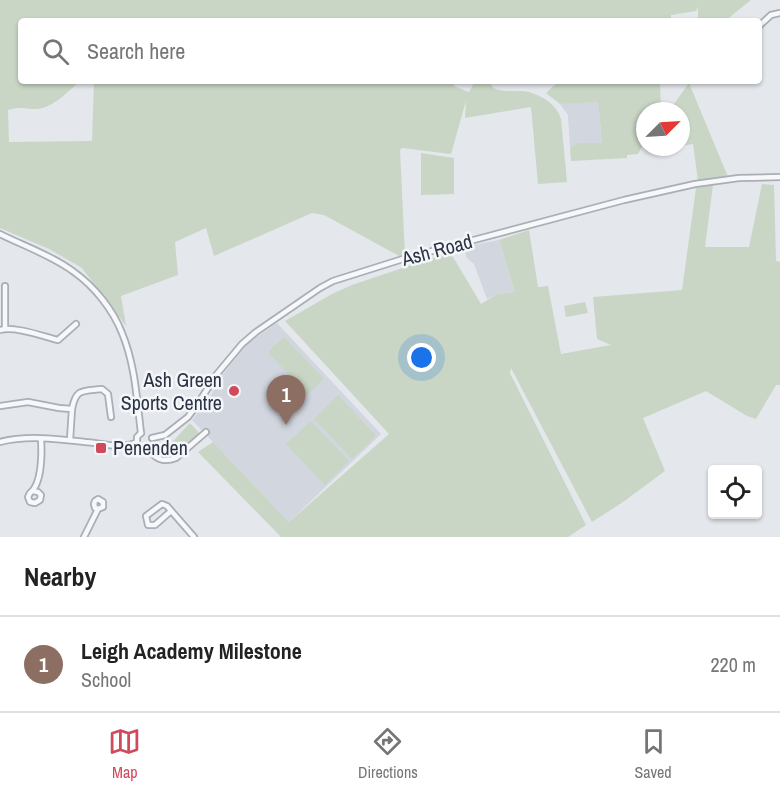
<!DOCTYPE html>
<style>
:root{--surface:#fff;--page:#f2f2f2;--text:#222;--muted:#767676;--line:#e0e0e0;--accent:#d1495b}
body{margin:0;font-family:"Archivo Narrow",sans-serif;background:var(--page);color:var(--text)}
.controls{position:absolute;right:18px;bottom:18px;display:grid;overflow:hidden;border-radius:6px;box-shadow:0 2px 4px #0004}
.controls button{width:54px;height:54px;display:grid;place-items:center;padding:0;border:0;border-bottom:2px solid var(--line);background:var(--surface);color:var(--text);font:30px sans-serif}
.compass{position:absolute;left:636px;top:102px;width:54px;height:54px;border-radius:50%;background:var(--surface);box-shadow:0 2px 4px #0004;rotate:66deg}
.you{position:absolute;left:422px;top:358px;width:21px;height:21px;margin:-15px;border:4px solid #fff;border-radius:50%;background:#1a73e8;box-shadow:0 0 0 9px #1a73e833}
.badge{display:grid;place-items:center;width:39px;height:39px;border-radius:50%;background:var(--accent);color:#fff;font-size:20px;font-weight:700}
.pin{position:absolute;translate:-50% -50px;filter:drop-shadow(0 2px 3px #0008)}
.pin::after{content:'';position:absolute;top:32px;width:21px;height:18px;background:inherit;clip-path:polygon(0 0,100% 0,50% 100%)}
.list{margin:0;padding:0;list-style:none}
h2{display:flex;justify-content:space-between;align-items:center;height:78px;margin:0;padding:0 24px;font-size:26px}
h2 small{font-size:20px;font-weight:400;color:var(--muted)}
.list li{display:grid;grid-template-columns:39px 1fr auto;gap:18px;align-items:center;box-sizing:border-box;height:96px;padding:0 24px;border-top:2px solid var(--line)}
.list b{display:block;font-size:22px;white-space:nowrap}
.list p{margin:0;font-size:20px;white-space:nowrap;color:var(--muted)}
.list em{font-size:20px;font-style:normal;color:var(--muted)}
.icon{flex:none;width:33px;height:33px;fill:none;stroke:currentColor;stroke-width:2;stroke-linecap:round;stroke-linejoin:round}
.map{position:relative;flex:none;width:780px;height:537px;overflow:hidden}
.search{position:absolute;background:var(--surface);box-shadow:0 2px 4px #0004;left:18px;right:18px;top:18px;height:66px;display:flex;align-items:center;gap:15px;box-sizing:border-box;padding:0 21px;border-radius:6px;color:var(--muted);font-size:22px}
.sheet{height:174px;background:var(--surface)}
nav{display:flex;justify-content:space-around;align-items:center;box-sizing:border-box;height:84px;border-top:2px solid var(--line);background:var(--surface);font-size:16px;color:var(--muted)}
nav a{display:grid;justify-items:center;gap:3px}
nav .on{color:var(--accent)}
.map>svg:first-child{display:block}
.built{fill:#d2d6de}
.green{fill:#c9d6c5}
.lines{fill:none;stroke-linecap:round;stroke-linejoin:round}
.minor-casing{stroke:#a9aeb7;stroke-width:8}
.minor{stroke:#f7f8fa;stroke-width:4.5}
.poi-dot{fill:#d1495b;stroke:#f4f6f9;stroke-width:2}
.labels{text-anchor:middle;stroke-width:5;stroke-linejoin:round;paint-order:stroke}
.street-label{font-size:20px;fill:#2b3445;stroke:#f4f6f9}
.poi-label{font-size:20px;fill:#2b3445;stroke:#f4f6f9;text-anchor:end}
</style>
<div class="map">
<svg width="780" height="537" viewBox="0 0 780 537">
<rect width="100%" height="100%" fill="#e4e7ec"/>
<g class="built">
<polygon points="598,101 602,144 579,143 570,148 568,115 560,104"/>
<polygon points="499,240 515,292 497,294 487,299 474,264 467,258 463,247"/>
<polygon points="277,323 381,434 289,522 192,420 209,399 220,378 247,344"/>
</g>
<g class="green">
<path d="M0,0H751L725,21H698V7L696,11L671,15V21H21V81H80C68,91 54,108 36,109C25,109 20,106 8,110L9,142L92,141L94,81H455L454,86L469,92L475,81H483L492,85V87C503,94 517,89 529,92C543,96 557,105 561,119L567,182L538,184L531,107L465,118L466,101L451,154L402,148L400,150L405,256L401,257L324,215L312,213L214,256L206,228L175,242L178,275L121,296L126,326L82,268L49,249L0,228Z"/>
<polygon points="559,81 660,81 661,111 645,111 645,141 638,154 627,155 627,158 571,161 570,148 578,143 602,143 598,102 560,104 546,93"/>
<polygon points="689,83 728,177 698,181 693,144 681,146 681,111 669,111"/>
<polygon points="421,153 454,158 454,194 421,195"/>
<polygon points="762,184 774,185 776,261 780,262 780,385 776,385 756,419 747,416 706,391 643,418 665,471 623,502 592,522 511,368 510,373 586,525 568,537 281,537 198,452 213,442 289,522 389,434 285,321 332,294 352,285 450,252 481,304 497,294 515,292 499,240 529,230 538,287 548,286 561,354 611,345 597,339 593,297 682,290 696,188 713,185 705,247 749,247"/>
<polygon points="585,302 588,313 566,317 564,306"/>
<polygon points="284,337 324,379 307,395 268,352"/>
<polygon points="338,395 376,436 352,459 314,419"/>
<polygon points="311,421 349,461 325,485 286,444"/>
<polygon points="190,423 200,434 172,457 162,453"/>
</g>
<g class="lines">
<g class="minor-casing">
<g id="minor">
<polyline points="759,26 771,15 780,13"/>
<path d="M0,234C24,246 53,256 74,272C95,287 113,310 122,333C135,364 137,400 141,433"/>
<polyline points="5,328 5,286"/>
<path d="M0,330C15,326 42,336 58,340L76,324"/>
<polyline points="0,406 28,402 59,408 72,409 70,440"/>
<path d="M72,409C76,388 83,391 102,389L108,394L111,417"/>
<polyline points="152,438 165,435 188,417 197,405 217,374 242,344 256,332 320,288 333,281 406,258 624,200 695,184 739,178 780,177"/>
<path d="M0,442C27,435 58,439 85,442C101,443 122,450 137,442V437L141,433"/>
<path d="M148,448C155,459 163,463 176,458L206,432"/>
<path d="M33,491L38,492L41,495L40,500L35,503L30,502L28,497L30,493C42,484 42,454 41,439"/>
<polyline points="171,511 155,525 148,525 146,516 162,504 167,506 194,537"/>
<polyline points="84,537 98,509 103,507 103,502 98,499 95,501 94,504 95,508 98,509"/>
</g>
</g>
<use href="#minor" class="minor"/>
</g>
<g class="poi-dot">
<circle cx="234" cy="391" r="6"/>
<rect x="95" y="442" width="12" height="12" rx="3"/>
</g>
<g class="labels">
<g class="street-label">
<text transform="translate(437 250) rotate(-15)" y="7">Ash Road</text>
</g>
<g class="poi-label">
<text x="222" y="387">Ash Green<tspan x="222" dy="23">Sports Centre</tspan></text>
<text x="113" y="455" text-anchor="start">Penenden</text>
</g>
</g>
</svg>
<div class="controls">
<button><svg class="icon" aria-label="locate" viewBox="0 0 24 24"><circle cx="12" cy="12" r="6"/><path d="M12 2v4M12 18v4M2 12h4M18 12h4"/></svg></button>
</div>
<svg class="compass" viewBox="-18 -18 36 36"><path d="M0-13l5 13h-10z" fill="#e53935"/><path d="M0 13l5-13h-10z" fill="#767676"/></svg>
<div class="you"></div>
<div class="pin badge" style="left:286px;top:425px;background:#8d6e63">1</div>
<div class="search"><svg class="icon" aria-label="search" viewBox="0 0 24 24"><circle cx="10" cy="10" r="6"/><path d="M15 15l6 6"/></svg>Search here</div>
</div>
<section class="sheet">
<h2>Nearby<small></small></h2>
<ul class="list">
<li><span class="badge" style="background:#8d6e63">1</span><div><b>Leigh Academy Milestone</b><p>School</p></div><em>220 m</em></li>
</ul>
</section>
<nav>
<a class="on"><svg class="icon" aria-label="map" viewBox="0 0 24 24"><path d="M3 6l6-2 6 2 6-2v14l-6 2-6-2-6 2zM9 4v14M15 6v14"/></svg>Map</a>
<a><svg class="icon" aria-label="directions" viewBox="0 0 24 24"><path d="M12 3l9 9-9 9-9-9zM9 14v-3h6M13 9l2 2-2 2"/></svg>Directions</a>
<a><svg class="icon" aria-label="saved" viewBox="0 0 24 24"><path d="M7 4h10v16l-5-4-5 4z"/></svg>Saved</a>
</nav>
